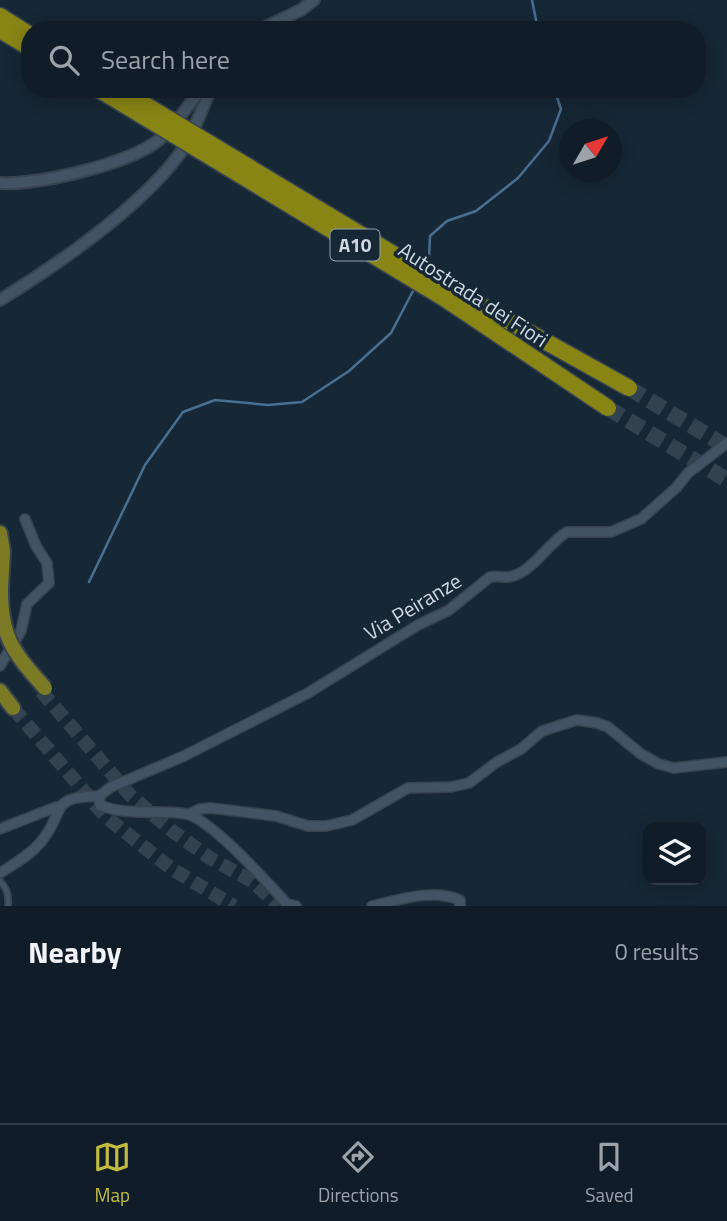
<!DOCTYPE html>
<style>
:root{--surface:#101d28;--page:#1e2a34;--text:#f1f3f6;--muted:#9ca2a8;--line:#303b45;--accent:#c2bd3f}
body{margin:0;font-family:"Titillium Web",sans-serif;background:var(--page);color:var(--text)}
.controls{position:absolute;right:21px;bottom:21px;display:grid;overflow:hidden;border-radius:14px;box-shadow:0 4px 18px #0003}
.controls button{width:63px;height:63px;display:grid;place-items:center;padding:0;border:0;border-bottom:2px solid var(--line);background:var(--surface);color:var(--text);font:35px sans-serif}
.compass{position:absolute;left:559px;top:119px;width:63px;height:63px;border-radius:50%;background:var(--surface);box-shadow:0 4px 18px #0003;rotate:51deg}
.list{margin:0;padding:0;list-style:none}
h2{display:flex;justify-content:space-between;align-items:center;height:91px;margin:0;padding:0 28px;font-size:30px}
h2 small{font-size:23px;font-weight:400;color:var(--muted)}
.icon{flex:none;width:38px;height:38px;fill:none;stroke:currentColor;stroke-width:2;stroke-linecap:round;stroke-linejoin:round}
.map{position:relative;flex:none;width:727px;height:906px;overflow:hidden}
.search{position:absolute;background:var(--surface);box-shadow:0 4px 18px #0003;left:21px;right:21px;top:21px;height:77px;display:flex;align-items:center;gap:18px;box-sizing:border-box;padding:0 24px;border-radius:28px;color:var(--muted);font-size:26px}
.sheet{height:217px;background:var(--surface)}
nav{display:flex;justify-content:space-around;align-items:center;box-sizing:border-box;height:98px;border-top:2px solid var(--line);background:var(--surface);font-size:19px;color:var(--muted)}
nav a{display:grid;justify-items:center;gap:4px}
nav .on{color:var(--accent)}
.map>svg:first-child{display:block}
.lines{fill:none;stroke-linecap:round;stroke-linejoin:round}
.stream{stroke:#496f91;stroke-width:2.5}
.trunk-tunnel{stroke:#32424f;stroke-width:14;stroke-dasharray:14 7;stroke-linecap:butt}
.motorway-tunnel{stroke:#32424f;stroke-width:16;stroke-dasharray:16 8;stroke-linecap:butt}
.service-casing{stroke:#374450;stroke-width:8}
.minor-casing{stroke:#374450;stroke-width:12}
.tertiary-casing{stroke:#374450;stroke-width:14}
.trunk-casing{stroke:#374450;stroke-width:18}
.motorway-casing{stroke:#374450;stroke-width:19}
.service{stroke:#425464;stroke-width:4.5}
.minor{stroke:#425464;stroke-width:9}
.tertiary{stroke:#425464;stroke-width:10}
.trunk{stroke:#7b7b25;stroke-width:14}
.motorway{stroke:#898515;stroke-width:16}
.trunk-bridge-casing{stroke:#374450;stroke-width:18;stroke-linecap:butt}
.motorway-bridge-casing{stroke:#374450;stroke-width:19;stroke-linecap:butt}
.trunk-bridge{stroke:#7b7b25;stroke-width:14}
.motorway-bridge{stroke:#898515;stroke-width:16}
.labels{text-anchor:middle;stroke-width:7;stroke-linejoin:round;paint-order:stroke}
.shield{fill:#162735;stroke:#98a4af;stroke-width:2}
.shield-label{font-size:19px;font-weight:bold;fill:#cfd9e3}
.street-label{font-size:21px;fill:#cfd9e3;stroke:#162735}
</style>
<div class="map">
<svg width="727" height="906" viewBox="0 0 727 906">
<rect width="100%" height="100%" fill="#162735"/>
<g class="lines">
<g class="stream">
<polyline points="532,0 538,30"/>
<polyline points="425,267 429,259 430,236 447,221 476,211 518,178 549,141 561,109 554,89"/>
<polyline points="89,582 145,465 183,412 215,400 268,405 302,402 349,371 391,333 414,289"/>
</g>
<g class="trunk-tunnel">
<polyline points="41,691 130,795 171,830 210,858 252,881 279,906"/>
<polyline points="13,708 106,817 172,869 234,906"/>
</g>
<g class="motorway-tunnel">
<polyline points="629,388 727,447"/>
<polyline points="608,408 727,480"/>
</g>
<g class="service-casing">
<path id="service" d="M0,881C7,889 9,895 8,906"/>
</g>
<g class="minor-casing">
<g id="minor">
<polyline points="0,666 21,631 27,604 49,583 47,563 36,546 25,519"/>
<path d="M99,796L111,787L184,756L308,693L418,625L449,610L490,577C498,575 505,579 513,576C535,569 547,544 567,532H611L641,519L676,488L688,473L727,443"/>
<path d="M99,796L100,805C129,817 157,809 186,814C210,818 269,884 287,904L296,906"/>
<polyline points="189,814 200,809 211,808 276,816 308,826 326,826 352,820 408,788 451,787 469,783 497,762 521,749 542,731 577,720 597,723 608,727 641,754 659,764 674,768 727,762"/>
<polyline points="0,829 56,807 59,808"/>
<path d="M0,873C14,864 29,856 40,843C67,812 46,797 99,796"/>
<path d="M372,906C399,900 433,888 460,900V906"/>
</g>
</g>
<g class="tertiary-casing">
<g id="tertiary">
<polyline points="259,30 301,10 314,0"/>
<path d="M0,183C36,186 133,163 160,139C175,125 188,105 202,89"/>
<path d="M0,300C57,265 138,209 178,156C192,137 201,111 211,89"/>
</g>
</g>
<g class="trunk-casing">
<g id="trunk">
<polyline points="0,533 3,551 1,587"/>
<polyline points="0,691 13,708"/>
</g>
</g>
<g class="motorway-casing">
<g id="motorway">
<polyline points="0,16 30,35"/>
<polyline points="0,30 30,48"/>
</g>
</g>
<use href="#service" class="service"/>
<use href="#minor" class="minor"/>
<use href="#tertiary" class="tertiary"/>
<use href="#trunk" class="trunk"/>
<use href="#motorway" class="motorway"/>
<g class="trunk-bridge-casing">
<path id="trunk-bridge" d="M1,587C0,637 13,652 45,688"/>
</g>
<g class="motorway-bridge-casing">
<g id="motorway-bridge">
<polyline points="98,89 447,300 608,408"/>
<polyline points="119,89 453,290 629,388"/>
</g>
</g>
<use href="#trunk-bridge" class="trunk-bridge"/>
<use href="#motorway-bridge" class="motorway-bridge"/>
</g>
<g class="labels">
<rect class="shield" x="330.5" y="229.5" width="49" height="31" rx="5"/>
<g class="shield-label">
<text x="355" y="252">A10</text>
</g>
<g class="street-label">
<text transform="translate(473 295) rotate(33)" y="7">Autostrada dei Fiori</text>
<text transform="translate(413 607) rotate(-31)" y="7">Via Peiranze</text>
</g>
</g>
</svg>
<div class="controls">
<button><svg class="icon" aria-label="layers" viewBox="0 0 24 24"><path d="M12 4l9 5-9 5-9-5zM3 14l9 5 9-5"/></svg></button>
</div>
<svg class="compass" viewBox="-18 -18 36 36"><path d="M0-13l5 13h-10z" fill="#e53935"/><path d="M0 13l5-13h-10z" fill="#9ca2a8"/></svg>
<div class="search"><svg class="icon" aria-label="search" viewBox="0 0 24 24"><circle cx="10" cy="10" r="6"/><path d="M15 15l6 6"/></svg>Search here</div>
</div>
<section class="sheet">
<h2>Nearby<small>0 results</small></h2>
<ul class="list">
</ul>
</section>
<nav>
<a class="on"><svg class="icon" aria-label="map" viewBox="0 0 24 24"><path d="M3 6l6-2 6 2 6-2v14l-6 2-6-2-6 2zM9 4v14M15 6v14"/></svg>Map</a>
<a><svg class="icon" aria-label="directions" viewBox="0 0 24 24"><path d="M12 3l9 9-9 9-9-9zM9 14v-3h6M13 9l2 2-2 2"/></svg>Directions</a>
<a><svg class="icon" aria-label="saved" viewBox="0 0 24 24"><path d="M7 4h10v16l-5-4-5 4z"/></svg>Saved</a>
</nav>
